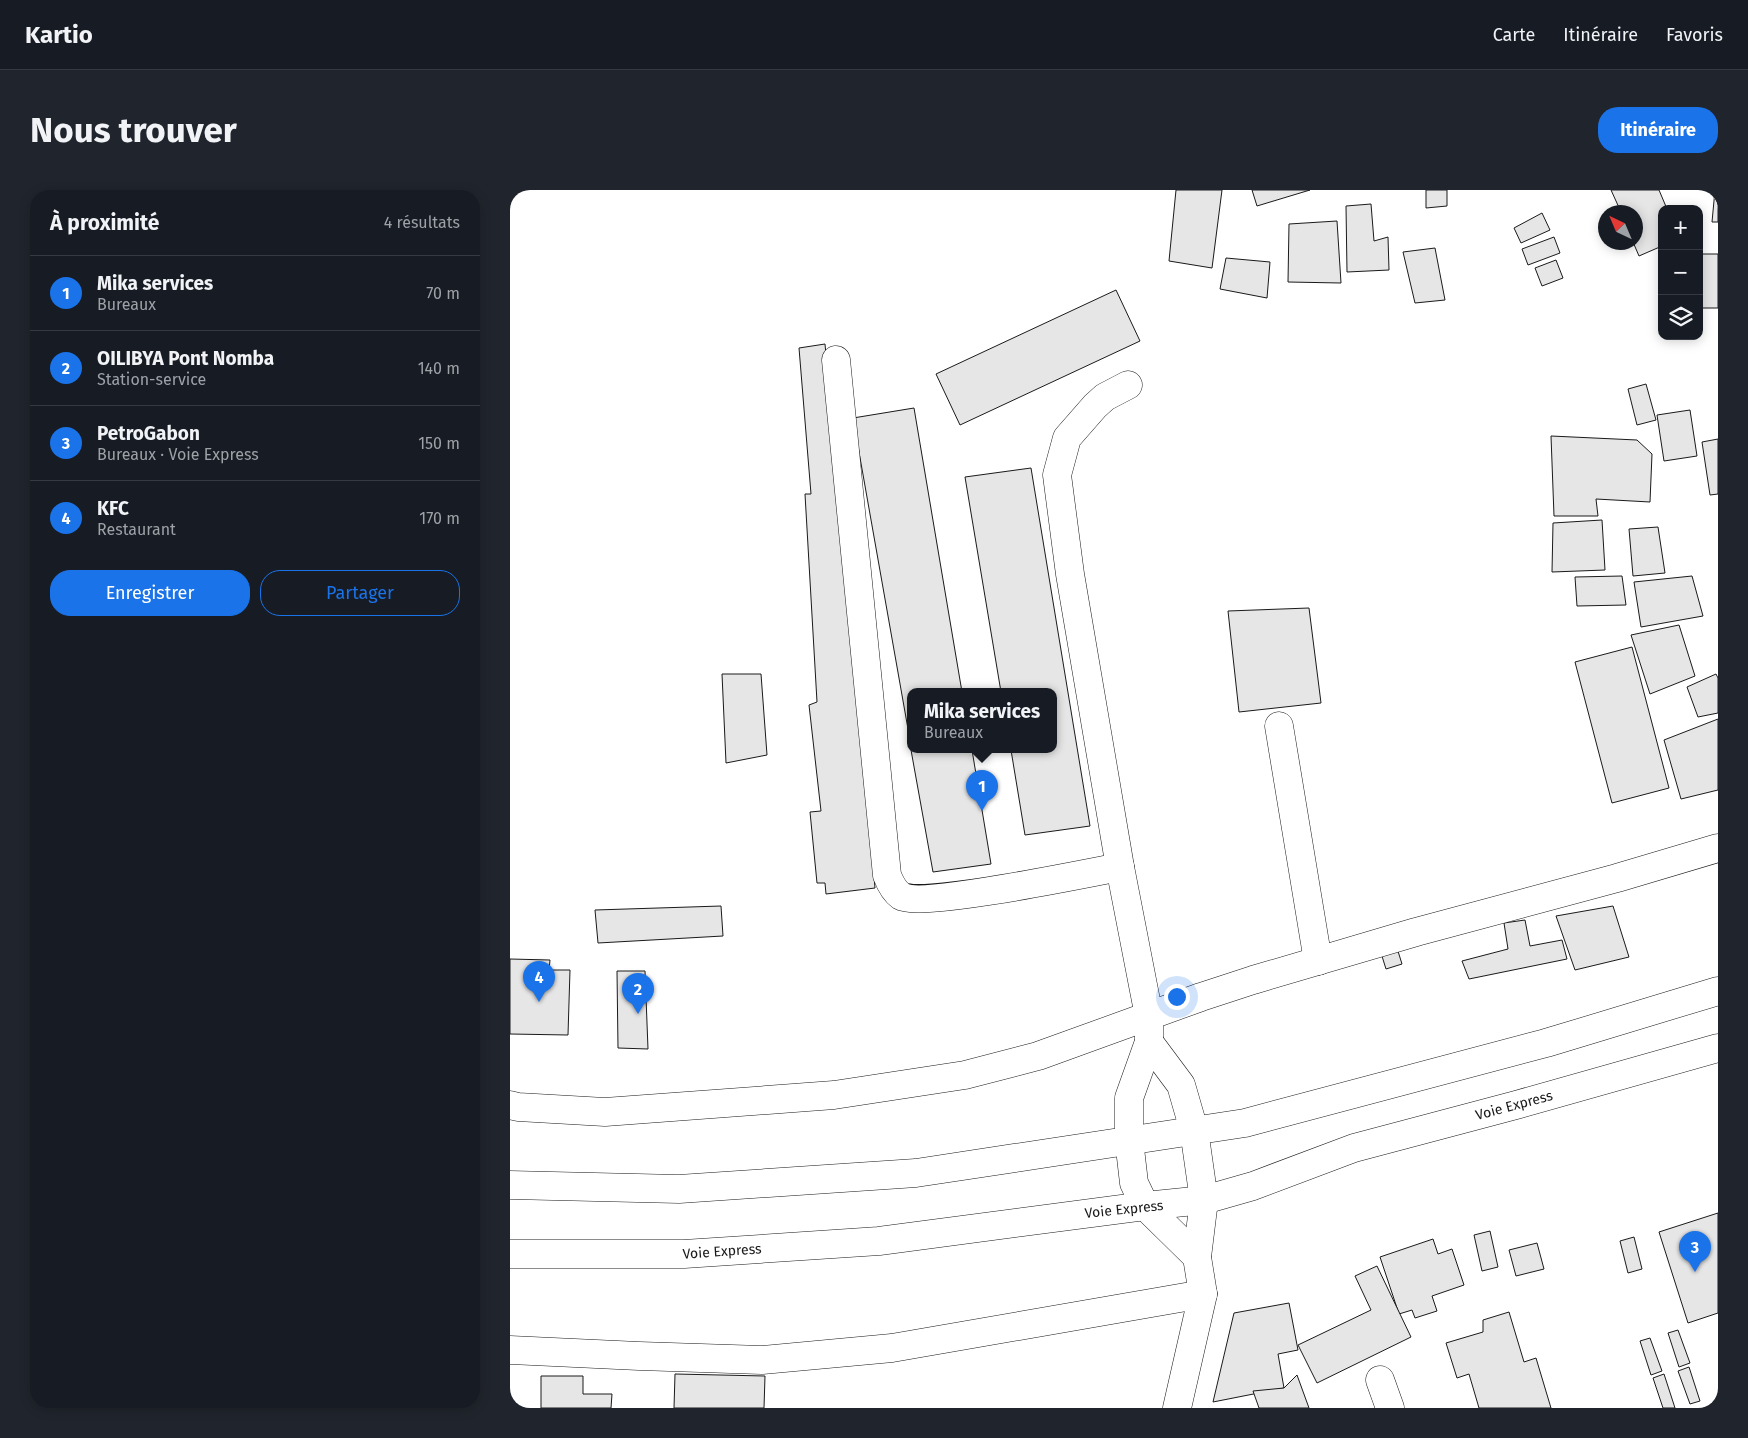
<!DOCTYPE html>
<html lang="fr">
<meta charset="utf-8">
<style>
:root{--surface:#171b24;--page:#20242c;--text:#f1f3f6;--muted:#9ea1a6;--line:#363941;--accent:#1a73e8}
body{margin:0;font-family:"Fira Sans",sans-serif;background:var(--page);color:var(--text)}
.controls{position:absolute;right:15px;top:15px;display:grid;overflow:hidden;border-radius:10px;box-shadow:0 2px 12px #0003}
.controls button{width:45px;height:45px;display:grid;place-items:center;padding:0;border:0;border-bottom:1px solid var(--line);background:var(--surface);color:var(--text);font:25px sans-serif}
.compass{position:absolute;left:1088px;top:15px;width:45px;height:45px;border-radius:50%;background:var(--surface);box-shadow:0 2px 12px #0003;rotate:316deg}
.you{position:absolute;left:666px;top:806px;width:18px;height:18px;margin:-12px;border:4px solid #fff;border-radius:50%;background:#1a73e8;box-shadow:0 0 0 8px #1a73e833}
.badge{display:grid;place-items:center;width:32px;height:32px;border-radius:50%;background:var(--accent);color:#fff;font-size:16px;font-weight:700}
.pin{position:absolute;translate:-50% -41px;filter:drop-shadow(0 1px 2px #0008)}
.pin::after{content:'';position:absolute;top:26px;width:18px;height:15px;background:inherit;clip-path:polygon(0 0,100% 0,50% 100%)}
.popup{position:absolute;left:397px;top:498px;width:150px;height:65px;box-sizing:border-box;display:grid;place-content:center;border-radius:10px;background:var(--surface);filter:drop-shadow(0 1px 4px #0005);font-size:16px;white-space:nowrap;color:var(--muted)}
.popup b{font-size:19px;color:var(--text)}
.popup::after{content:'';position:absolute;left:50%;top:100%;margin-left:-10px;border:10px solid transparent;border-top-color:var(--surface)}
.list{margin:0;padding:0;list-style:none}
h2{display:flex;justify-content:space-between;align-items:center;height:65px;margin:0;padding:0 20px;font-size:21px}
h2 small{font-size:16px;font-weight:400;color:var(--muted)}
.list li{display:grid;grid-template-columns:32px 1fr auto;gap:15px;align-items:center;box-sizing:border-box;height:75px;padding:0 20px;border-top:1px solid var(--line)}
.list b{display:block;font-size:19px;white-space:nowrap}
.list p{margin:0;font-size:16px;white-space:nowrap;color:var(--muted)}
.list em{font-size:16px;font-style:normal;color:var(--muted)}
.actions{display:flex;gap:10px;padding:15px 20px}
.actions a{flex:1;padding:11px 0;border:1px solid var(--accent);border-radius:20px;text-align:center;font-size:18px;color:var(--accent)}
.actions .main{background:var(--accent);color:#fff}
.icon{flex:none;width:28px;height:28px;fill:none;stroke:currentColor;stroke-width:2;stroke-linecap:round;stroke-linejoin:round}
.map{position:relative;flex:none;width:1208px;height:1218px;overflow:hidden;border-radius:20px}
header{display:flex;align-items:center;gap:30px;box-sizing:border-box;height:70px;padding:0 25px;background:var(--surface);border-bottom:1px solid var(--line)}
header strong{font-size:24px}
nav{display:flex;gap:28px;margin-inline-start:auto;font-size:18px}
.intro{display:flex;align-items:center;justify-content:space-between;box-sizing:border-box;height:120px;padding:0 30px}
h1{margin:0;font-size:35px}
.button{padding:12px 22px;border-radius:20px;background:var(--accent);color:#fff;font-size:18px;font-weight:700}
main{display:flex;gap:30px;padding:0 30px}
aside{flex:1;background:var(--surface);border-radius:20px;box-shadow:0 2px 12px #0003}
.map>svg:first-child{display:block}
.building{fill:#e6e6e6;stroke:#1a1a1a}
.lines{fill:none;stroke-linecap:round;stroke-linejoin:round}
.minor-casing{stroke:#1a1a1a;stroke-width:29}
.highway-casing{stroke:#1a1a1a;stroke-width:29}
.minor{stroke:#fff;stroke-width:28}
.highway{stroke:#fff;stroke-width:28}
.labels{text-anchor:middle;stroke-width:4;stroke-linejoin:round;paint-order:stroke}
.street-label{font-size:14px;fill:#1a1a1a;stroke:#fff}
</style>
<header>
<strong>Kartio</strong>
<nav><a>Carte</a><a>Itinéraire</a><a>Favoris</a></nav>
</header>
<div class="intro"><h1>Nous trouver</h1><a class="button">Itinéraire</a></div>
<main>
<aside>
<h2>À proximité<small>4 résultats</small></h2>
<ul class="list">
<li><span class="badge">1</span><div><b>Mika services</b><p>Bureaux</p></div><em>70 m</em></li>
<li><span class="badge">2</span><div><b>OILIBYA Pont Nomba</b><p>Station-service</p></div><em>140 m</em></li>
<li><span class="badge">3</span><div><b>PetroGabon</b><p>Bureaux · Voie Express</p></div><em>150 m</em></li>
<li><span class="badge">4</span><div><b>KFC</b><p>Restaurant</p></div><em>170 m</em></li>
</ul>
<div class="actions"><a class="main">Enregistrer</a><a>Partager</a></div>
</aside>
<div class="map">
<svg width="1208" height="1218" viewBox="0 0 1208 1218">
<rect width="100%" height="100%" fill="#fff"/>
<g class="building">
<polygon points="666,0 712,0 702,78 659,71"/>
<polygon points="742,0 800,0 747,16"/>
<polygon points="916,0 937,0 937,16 916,18"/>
<polygon points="1101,0 1149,0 1157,19 1152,19 1152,56 1129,66 1123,52 1126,52 1126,22 1111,22"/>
<polygon points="1205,0 1208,0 1208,32 1202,32"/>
<polygon points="861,14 864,51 878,47 879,80 837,82 836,16"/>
<polygon points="1032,23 1040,40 1011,53 1004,38"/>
<polygon points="827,31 831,93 778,92 779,34"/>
<polygon points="1044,47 1050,63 1018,75 1012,59"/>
<polygon points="925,58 935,110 905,113 893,62"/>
<polygon points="1189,64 1208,64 1208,118 1190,118"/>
<polygon points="716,68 760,72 757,108 710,99"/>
<polygon points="1046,70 1053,88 1032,96 1025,78"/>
<polygon points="606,100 630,151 450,235 426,184"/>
<polygon points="315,154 365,698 316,704 315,693 307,693 300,622 311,621 299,515 307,512 295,304 301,304 289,158"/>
<polygon points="1136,194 1146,230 1127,235 1118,199"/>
<polygon points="404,218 452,502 401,502 401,556 343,228"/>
<polygon points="1180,220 1187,266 1154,271 1147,225"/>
<polygon points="1041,246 1127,250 1142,264 1140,312 1086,309 1088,326 1044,326"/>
<polygon points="1208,249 1208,304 1200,305 1192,252"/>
<polygon points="521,278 580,636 515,645 501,560 543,560 543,502 491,502 455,287"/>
<polygon points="1092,330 1095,380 1042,382 1043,333"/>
<polygon points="1148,337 1155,383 1123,386 1119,339"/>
<polygon points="1112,386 1116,415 1067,416 1065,387"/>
<polygon points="1182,386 1193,426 1131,437 1124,392"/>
<polygon points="799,418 811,513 729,522 718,421"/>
<polygon points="1169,435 1185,486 1140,504 1121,445"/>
<polygon points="1122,457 1159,598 1102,613 1065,472"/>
<polygon points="212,484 251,484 257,565 216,573"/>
<polygon points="1206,484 1208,488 1208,523 1188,527 1177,497"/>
<polygon points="1208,529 1208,600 1171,609 1154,550"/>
<polygon points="401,560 462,560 481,674 423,682"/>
<polygon points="211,716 213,746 88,753 85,720"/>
<polygon points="1103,716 1119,767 1065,780 1046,726"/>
<polygon points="1015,730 1020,756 1052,750 1057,769 959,789 952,771 998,759 994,733"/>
<polygon points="887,758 892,774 876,779 871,763"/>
<polygon points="0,769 40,770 39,780 60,780 58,845 0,844"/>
<polygon points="107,781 135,781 138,859 108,858"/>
<polygon points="1208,1023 1208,1123 1178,1133 1149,1042"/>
<polygon points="980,1041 988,1077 972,1081 964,1045"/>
<polygon points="1124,1047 1132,1079 1118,1083 1110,1051"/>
<polygon points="923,1049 928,1064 942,1059 954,1095 922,1106 927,1121 905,1128 902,1120 889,1124 870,1067"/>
<polygon points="1027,1053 1034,1079 1006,1086 999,1060"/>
<polygon points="867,1076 901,1147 807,1193 788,1155 861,1120 845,1086"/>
<polygon points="779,1113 788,1160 768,1164 774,1198 703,1212 724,1123"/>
<polygon points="999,1122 1014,1172 1026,1168 1041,1218 969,1218 959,1184 947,1188 936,1153 973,1142 973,1130"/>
<polygon points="1168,1140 1180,1173 1169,1177 1158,1143"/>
<polygon points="1140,1148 1152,1181 1141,1185 1130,1151"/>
<polygon points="1179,1177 1190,1211 1180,1214 1168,1181"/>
<polygon points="165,1184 255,1186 254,1218 164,1218"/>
<polygon points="1154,1184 1165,1218 1153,1218 1143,1188"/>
<polygon points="787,1185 799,1218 749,1218 743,1201 774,1198"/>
<polygon points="31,1186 73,1186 73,1204 102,1204 101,1218 31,1218"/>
</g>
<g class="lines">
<g class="minor-casing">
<g id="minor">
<path d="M326,170L377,685C380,693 384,701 391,706C411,718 578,683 610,677"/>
<polyline points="618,195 595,207 585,216 557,248 547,285 560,384 610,677 639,826 639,852 619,908 619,950 624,993 635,1016 687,1067"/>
<polyline points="769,536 808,771"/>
<polyline points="639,852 671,895 684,940 694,1010 687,1067 693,1104 667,1218"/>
<polyline points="0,915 8,917 95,922 324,905 455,885 528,866 691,807 743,790 906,742 1107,688 1208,658"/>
<polyline points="0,1160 129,1166 252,1170 382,1158 693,1104"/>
<polyline points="870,1190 880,1218"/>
</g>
</g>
<g class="highway-casing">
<g id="highway">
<polyline points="0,995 169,999 406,983 735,933 1036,853 1208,801"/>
<polyline points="0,1064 174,1064 369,1051 635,1016 694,1010 743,996 844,958 1006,915 1208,858"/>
</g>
</g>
<use href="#minor" class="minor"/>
<use href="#highway" class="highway"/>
</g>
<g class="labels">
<g class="street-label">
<text transform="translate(1004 915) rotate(-15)" y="5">Voie Express</text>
<text transform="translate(614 1019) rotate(-6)" y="5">Voie Express</text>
<text transform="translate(212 1061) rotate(-4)" y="5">Voie Express</text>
</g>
</g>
</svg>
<div class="controls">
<button>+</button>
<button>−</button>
<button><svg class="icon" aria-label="layers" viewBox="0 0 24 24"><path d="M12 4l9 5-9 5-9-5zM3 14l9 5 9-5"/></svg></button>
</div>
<svg class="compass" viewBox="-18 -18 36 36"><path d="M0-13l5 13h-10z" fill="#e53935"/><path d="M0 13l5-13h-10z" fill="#9ea1a6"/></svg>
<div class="you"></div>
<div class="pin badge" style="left:472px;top:621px">1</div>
<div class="popup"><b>Mika services</b>Bureaux</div>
<div class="pin badge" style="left:128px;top:824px">2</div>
<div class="pin badge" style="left:1185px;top:1082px">3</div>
<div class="pin badge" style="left:29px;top:812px">4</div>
</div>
</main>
